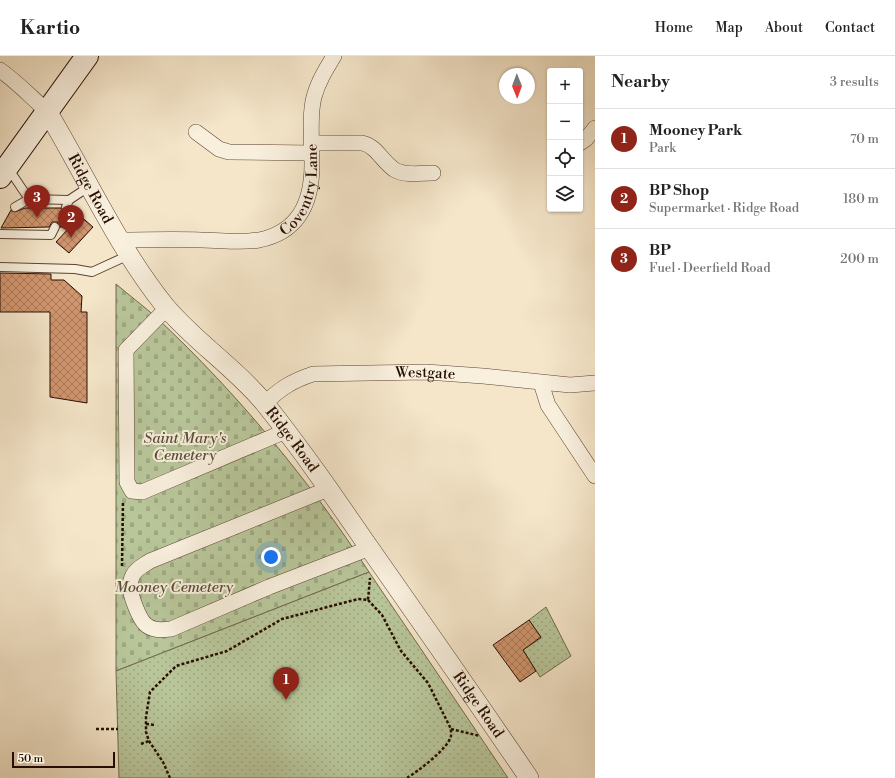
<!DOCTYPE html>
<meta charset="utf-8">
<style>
:root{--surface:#fff;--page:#f6f6f6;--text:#222;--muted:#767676;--line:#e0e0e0;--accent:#8f2418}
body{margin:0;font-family:"Libre Bodoni",serif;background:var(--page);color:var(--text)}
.controls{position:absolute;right:12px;top:12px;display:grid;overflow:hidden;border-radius:4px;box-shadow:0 1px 3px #0004}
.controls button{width:36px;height:36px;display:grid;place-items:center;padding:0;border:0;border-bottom:1px solid var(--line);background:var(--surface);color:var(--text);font:20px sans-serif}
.compass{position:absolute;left:499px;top:12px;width:36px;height:36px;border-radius:50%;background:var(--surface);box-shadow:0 1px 3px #0004;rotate:179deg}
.scale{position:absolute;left:12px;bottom:10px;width:103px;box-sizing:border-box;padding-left:4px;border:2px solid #280e00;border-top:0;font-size:11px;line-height:14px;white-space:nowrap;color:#280e00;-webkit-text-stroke:3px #f8efdd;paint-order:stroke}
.you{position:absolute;left:271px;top:501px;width:14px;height:14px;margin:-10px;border:3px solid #fff;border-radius:50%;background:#1a73e8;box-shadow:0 0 0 6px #1a73e833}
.badge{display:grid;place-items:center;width:26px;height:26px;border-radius:50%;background:var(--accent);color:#fff;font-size:13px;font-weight:700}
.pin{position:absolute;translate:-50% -33px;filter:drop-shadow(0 1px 2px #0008)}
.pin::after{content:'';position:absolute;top:21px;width:14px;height:12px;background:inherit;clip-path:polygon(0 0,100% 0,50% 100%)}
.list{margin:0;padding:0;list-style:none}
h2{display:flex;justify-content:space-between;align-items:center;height:52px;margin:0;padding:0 16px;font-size:17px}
h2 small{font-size:13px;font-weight:400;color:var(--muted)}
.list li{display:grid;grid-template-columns:26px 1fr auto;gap:12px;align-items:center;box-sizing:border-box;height:60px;padding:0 16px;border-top:1px solid var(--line)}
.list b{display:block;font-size:15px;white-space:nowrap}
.list p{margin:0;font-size:13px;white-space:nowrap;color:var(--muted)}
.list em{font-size:13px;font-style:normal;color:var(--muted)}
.icon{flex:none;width:22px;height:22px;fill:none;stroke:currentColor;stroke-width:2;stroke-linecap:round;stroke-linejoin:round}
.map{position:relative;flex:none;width:595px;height:722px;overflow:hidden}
header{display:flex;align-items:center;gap:24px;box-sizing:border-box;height:56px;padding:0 20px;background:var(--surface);border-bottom:1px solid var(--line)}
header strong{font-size:19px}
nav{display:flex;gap:22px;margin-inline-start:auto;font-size:14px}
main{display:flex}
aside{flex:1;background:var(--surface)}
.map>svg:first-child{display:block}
.cemetery{fill:url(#cemetery-stones);stroke:#706a4d}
.park{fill:url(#park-dots);stroke:#706a4d}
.building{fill:url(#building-cross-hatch);stroke:#280e00}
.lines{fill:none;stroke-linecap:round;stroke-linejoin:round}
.service-casing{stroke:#5b4432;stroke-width:10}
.minor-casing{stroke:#5b4432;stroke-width:16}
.tertiary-casing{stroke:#5b4432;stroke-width:20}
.secondary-casing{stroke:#280e00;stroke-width:24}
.path{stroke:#280e00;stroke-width:2.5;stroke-dasharray:3 2;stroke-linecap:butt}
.service{stroke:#f8efdd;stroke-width:8}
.minor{stroke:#f8efdd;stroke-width:15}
.tertiary{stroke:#f8efdd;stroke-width:19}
.secondary{stroke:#f8efdd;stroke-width:22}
.labels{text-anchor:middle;stroke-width:4;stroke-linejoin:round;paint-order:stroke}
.street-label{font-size:15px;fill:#280e00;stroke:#f8efdd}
.park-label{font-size:15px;font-style:italic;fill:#5a4e36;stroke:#f8efdd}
</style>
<header>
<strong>Kartio</strong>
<nav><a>Home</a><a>Map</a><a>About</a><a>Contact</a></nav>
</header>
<main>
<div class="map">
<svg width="595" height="722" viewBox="0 0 595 722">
<defs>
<pattern id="cemetery-stones" width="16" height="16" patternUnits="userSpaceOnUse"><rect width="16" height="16" fill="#b8c69a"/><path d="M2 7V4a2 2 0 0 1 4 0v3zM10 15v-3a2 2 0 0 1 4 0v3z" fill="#9ea983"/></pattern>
<pattern id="park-dots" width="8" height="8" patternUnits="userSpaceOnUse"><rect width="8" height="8" fill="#b8c69a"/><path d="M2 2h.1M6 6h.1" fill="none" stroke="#9ea983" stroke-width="1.8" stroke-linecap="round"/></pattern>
<pattern id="building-cross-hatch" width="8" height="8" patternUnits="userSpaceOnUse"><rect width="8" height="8" fill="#d1966f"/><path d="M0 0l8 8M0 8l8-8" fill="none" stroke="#aa7959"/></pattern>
</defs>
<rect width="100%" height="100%" fill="#f5e6ca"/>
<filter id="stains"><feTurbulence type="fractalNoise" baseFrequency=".005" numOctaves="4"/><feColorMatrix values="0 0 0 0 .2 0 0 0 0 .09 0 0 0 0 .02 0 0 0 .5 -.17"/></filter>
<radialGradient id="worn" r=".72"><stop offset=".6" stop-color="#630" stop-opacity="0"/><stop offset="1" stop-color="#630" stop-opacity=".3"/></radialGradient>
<path class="cemetery" d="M116,228C130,240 145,251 158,263C238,338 309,424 369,516L116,615Z"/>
<g class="park">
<polygon points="369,516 508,722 119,722 116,615"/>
<polygon points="546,551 571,600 540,621 523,594 541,582 529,564"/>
</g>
<g class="building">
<polygon points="25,152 61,152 62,155 66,156 71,152 93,171 69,197 56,186 70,171 60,171 60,168 57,166 52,166 49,171 1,172 11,154 15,156"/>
<polygon points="0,217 51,218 51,224 64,224 82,240 81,256 87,256 87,347 50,341 50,256 0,256"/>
<polygon points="529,564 541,581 523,594 536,615 520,626 493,589"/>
</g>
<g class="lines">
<g class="service-casing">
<g id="service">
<polyline points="8,112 29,143 69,144"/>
<polyline points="15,151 29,143"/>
<polyline points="66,151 69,144 90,130"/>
<polyline points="0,178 51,179 55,171"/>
<polyline points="0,211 75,213 92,216 129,199"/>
</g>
</g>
<g class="minor-casing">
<g id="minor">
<path d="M0,14C17,26 31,41 47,55"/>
<polyline points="196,76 219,93 229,96 312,97"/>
<path d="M312,87H362C377,90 382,106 395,114C405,120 422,117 433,117"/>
<polyline points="580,87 586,83 595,72"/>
<path id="s1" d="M119,184C146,184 174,183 201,184C220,184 240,187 259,184C299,176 312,146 312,108C312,88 309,59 314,41C318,26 326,13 334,0"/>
<polyline points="167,252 126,294 127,426 132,435 142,436 286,375"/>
<polyline points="541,327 548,349 595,420"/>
<path id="s2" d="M265,347C281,332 292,325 313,318L426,316L483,320L570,329L595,327"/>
<path d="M328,433L150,505C144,509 137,512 133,519C132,521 130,527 130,530C130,539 139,562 145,568C152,575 162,574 171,573L269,531L370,492"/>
</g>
</g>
<g class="tertiary-casing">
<g id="tertiary">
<path id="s3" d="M47,55C86,120 117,190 165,250C195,286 236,312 266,349C302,394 335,442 368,490C422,567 476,644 529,722"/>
</g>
</g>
<g class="secondary-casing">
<polyline id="secondary" points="0,121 87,0"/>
</g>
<g class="path">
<polyline points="122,510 123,445"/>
<path d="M368,544L382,559L401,595L428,627L451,673C451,675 451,678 451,680C448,693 418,715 407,722"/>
<polyline points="146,668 155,669"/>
<polyline points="96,673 118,673"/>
<polyline points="451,673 480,680"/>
<polyline points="141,688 149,685"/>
<polyline points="170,722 163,706 149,685 146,676 146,661 150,636 176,610 227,595 282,563 358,543 368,544 370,522"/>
</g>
<use href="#service" class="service"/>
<use href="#minor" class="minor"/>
<use href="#tertiary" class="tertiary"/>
<use href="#secondary" class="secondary"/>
</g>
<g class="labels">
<g class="street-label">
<text dy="5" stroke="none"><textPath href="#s1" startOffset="213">Coventry Lane</textPath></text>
<text dy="5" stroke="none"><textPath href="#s3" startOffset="89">Ridge Road</textPath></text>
<text dy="5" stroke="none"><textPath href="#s2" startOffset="169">Westgate</textPath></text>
<text dy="5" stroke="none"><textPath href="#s3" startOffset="413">Ridge Road</textPath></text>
<text dy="5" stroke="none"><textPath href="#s3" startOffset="737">Ridge Road</textPath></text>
</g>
<g class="park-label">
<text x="185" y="387">Saint Mary's<tspan x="185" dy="17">Cemetery</tspan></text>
<text x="174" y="536">Mooney Cemetery</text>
</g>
</g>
<rect width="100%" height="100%" filter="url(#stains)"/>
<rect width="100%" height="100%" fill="url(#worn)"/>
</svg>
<div class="controls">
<button>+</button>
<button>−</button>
<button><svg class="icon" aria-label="locate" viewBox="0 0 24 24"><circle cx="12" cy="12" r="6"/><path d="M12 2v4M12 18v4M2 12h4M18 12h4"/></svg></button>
<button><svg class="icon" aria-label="layers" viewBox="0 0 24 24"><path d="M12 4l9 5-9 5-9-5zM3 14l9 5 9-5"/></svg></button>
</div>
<svg class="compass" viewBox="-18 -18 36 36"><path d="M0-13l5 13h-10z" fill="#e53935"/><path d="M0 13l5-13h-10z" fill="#767676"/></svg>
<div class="scale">50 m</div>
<div class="you"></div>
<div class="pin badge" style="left:286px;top:644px">1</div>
<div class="pin badge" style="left:71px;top:182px">2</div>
<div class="pin badge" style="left:37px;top:162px">3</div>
</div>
<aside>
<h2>Nearby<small>3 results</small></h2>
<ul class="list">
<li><span class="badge">1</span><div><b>Mooney Park</b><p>Park</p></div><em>70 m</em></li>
<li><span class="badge">2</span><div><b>BP Shop</b><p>Supermarket · Ridge Road</p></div><em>180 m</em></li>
<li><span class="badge">3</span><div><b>BP</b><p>Fuel · Deerfield Road</p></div><em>200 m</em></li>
</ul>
</aside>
</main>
